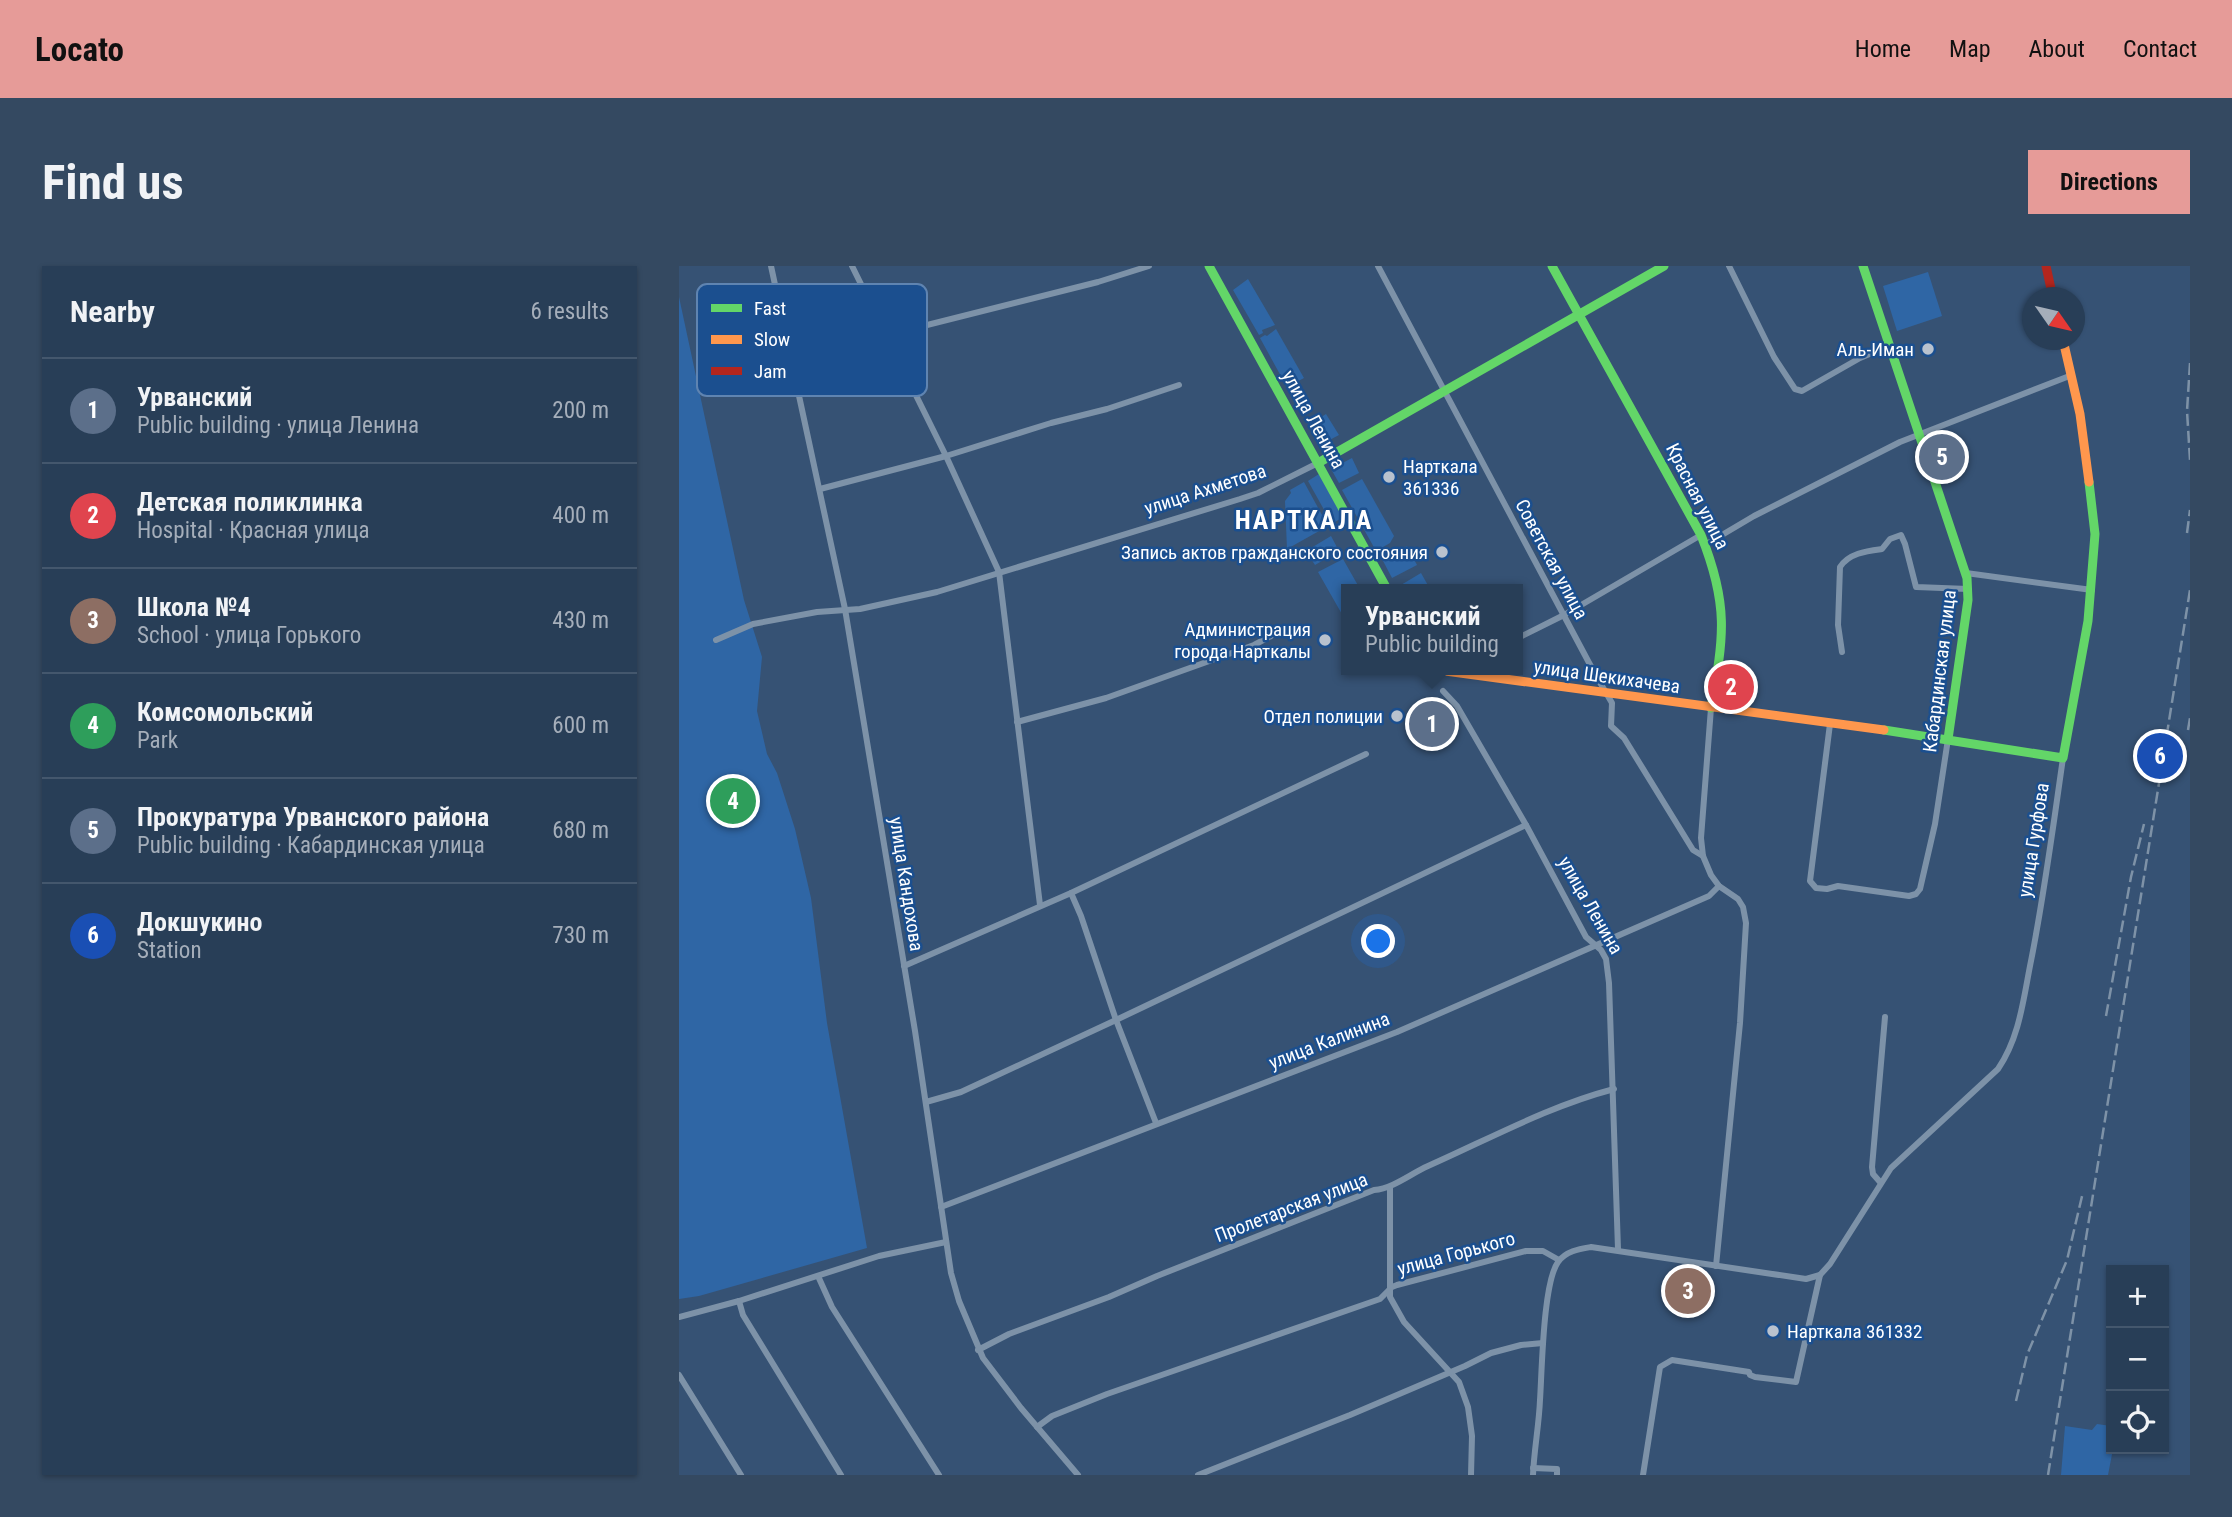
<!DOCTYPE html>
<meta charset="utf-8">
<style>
:root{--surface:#283e57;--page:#344961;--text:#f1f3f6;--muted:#a5aeba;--line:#44576d;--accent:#e69b98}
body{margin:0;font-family:"Roboto Condensed",sans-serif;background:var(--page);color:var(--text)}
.controls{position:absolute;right:21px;bottom:21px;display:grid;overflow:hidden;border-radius:0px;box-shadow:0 2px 5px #0004}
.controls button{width:63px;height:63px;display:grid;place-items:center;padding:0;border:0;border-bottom:2px solid var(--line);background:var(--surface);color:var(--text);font:35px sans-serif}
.compass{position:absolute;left:1343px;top:21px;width:63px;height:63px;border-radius:50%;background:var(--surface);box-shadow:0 2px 5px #0004;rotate:124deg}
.you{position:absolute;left:700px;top:676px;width:24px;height:24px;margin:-18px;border:5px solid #fff;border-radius:50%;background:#1a73e8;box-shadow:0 0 0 10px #1a73e833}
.badge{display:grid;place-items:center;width:46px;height:46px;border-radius:50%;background:var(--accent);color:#fff;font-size:23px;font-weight:700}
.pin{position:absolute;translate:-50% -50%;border:4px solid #fff;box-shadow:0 2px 7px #0006}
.popup{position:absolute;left:662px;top:318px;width:182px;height:91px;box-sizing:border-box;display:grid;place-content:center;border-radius:0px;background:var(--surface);filter:drop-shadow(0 2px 5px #0005);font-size:23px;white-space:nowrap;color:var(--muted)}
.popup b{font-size:26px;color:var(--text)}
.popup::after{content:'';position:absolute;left:50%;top:100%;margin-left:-14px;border:14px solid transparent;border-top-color:var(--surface)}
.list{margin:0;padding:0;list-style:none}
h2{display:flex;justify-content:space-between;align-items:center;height:91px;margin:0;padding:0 28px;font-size:30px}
h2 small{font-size:23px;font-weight:400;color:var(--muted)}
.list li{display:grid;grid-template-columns:46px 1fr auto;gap:21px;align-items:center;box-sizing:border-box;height:105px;padding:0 28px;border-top:2px solid var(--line)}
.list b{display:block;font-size:26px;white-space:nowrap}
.list p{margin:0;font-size:23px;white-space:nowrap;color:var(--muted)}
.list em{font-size:23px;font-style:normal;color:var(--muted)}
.icon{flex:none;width:38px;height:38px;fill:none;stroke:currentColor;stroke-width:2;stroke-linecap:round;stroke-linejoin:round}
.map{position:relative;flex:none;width:1511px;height:1209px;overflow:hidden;border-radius:0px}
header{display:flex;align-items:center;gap:42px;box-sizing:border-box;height:98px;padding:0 35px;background:var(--accent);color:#111}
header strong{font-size:33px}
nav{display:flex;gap:38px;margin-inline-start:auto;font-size:24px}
.intro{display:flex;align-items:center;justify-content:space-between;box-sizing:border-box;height:168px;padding:0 42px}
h1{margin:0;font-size:49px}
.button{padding:18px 32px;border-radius:0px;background:var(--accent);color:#111;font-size:24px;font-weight:700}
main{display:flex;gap:42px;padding:0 42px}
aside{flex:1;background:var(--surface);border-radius:0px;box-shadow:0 2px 5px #0004}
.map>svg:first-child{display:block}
.green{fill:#2f66a5}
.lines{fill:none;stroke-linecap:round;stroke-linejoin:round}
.street{stroke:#7d92a8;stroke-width:6}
.fast{stroke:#63d668;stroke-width:9}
.slow{stroke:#ff974d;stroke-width:9}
.jam{stroke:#b3261e;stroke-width:9}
.rail{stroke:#7e92a7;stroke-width:2.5;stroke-dasharray:12 5;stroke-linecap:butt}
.poi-dot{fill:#b9c2ce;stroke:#1b4f8f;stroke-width:2.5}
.labels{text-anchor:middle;stroke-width:5;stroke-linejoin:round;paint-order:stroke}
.poi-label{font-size:19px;fill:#fff;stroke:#1b4f8f;text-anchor:end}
.street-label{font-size:19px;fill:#fff;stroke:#1b4f8f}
.district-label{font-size:26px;font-weight:bold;letter-spacing:2px;fill:#fff;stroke:#1b4f8f}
.key{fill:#1b4f8f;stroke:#5f84b1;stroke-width:2}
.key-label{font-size:19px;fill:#fff}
</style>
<header>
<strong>Locato</strong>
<nav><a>Home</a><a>Map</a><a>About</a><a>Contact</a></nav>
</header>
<div class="intro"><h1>Find us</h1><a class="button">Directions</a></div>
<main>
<aside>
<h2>Nearby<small>6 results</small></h2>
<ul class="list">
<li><span class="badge" style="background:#5c6f8a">1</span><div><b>Урванский</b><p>Public building · улица Ленина</p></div><em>200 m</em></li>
<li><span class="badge" style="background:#e0444e">2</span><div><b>Детская поликлинка</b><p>Hospital · Красная улица</p></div><em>400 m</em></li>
<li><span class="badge" style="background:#8d6e63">3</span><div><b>Школа №4</b><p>School · улица Горького</p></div><em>430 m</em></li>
<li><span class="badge" style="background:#2e9e5b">4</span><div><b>Комсомольский</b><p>Park</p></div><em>600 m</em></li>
<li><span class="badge" style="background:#5c6f8a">5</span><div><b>Прокуратура Урванского района</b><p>Public building · Кабардинская улица</p></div><em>680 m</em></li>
<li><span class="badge" style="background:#1a4fb4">6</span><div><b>Докшукино</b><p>Station</p></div><em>730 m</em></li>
</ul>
</aside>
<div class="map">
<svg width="1511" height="1209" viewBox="0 0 1511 1209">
<rect width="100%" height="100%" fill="#365274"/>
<g class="green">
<polygon points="1249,6 1263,50 1218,65 1204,20"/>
<polygon points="569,13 596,59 583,64 584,67 580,69 554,24"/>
<polygon points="0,31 65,334 83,391 78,445 88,488 98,507 116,563 132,632 148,757 188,982 20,1030 0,1033"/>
<polygon points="597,63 625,112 608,121 581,72 586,69 588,70"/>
<polygon points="647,148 660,169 643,178 633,157"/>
<polygon points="673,192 680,207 660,217 652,203"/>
<polygon points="640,208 664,251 653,258 629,215"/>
<polygon points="683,213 715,270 711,277 697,285 663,224"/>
<polygon points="625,216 649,260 608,283 606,235 612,227 611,224"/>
<polygon points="652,270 660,285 636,299 627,285"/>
<polygon points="728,280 738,299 713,312 703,293"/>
<polygon points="664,293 681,323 667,323 667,348 664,350 639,306"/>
<polygon points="742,307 751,323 718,323 717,322"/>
<polygon points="1418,1158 1432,1160 1434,1183 1429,1209 1382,1209 1386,1160 1413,1164"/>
</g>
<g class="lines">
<g class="street">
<polyline points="92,0 166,343 236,765 272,1007 280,1035 304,1092 342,1142 399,1209"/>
<polyline points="173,0 267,190 320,306 361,639"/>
<polyline points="699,0 916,408 933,437 932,460 945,472 1014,584 1024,590"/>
<polyline points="1050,0 1095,91 1116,123 1123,125 1181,92 1212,79"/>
<polyline points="113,93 419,16 470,0"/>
<polyline points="141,223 267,190 372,157 428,143 500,119"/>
<polyline points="1026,279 1075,250 1221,176 1393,109"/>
<polyline points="1287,307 1413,324"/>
<polyline points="839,372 885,349 1022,269"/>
<polyline points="37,374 74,358 138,346 181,343 258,326 561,233 579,227 639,197"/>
<path d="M1163,386L1159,359L1161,301C1170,287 1188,285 1203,283L1211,273L1222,269L1226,278L1237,321L1289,323"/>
<polyline points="764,425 778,440 847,559 907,671 922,684 927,693 930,717 939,983"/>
<polyline points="1032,442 1022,572 1024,590 1032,609 1040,620 1059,633 1064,641 1067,657 1061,757 1037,1000"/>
<polyline points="338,456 427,432 575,379 592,370"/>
<polyline points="1151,458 1131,615 1137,622 1148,623 1159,620 1230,630 1237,628 1241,623 1256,558 1269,473"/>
<polyline points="392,627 402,650 437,754 477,857"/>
<polyline points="225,700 392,627 687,488"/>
<polyline points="247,836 282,826 437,754 847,559"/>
<polyline points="1201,916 1194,908 1193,901 1206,751"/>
<polyline points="711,921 711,1031 725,1056 780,1116 789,1141 793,1170 792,1209"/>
<polyline points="262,941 718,766 1030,630 1040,620"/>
<polyline points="139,1010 153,1041 260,1209"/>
<polyline points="60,1035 64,1049 162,1209"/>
<polyline points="0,1051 60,1035 200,990 267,976"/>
<path d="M299,1084L330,1068L430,1031L478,1010L695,924C715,922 731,908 749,900C810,873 870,840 935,823"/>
<polyline points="0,1109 62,1209"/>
<polyline points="358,1161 373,1150 428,1128 701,1033 713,1021 718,1019 847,985 864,985 880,994"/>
<polyline points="854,1202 878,1203 878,1209"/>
<polyline points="519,1209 671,1149 786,1100 812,1087 842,1079 864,1077"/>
<path d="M854,1209C855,1184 860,1159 861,1134C863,1105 864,1017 879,996C887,985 900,983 912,981L1127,1013L1141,1009L1151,998L1212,902L1319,803C1340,772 1344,736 1351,700C1365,631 1374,561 1384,492"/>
<polyline points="964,1209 981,1101 993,1094 1070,1106 1071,1109 1076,1111 1117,1116 1141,1009"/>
</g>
<g class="fast">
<polyline points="530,0 708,323"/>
<path d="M873,0L1022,269C1050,339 1045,370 1032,442"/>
<polyline points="1184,0 1288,312 1289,334 1269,473"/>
<polyline points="639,197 985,0"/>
<polyline points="1205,464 1384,492 1409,355 1416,268 1410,216"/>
</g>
<g class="slow">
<polyline points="1384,74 1401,148 1410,216"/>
<polyline points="759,404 1205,464"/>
</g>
<polyline class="jam" points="1367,0 1374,32"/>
<g class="rail">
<polyline points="1511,97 1508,145 1511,194"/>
<polyline points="1508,267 1511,244"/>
<polyline points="1509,464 1511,452"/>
<polyline points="1427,750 1452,611 1465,558"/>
<polyline points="1337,1135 1348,1089 1388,994 1404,926"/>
<polyline points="1369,1209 1511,324"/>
</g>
</g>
<g class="poi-dot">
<circle cx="1249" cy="83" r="7"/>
<circle cx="710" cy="211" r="7"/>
<circle cx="763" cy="286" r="7"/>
<circle cx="646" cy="374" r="7"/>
<circle cx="718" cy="450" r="7"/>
<circle cx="1094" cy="1065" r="7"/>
</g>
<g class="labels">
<g class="poi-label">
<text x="1235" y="90">Аль-Иман</text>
<text x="724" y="207" text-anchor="start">Нарткала<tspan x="724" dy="22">361336</tspan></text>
<text x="749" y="293">Запись актов гражданского состояния</text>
<text x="632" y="370">Администрация<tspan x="632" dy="22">города Нарткалы</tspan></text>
<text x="704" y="457">Отдел полиции</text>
<text x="1108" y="1072" text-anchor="start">Нарткала 361332</text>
</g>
<g class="street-label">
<text transform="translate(635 153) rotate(61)" y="7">улица Ленина</text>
<text transform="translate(526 223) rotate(-18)" y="7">улица Ахметова</text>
<text transform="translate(1019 230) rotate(63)" y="7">Красная улица</text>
<text transform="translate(873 293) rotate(62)" y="7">Советская улица</text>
<text transform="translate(1260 405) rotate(-83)" y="7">Кабардинская улица</text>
<text transform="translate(928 410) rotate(8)" y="7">улица Шекихачева</text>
<text transform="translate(1354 574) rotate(-81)" y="7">улица Гурфова</text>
<text transform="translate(228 618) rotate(81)" y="7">улица Кандохова</text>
<text transform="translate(912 639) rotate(60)" y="7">улица Ленина</text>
<text transform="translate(650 774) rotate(-21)" y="7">улица Калинина</text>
<text transform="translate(612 941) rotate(-21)" y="7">Пролетарская улица</text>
<text transform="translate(777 987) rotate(-15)" y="7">улица Горького</text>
</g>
<g class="district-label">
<text x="625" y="263">НАРТКАЛА</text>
</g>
</g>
<rect x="18" y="18" width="230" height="112" rx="10" class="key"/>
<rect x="32" y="38" width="31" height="8" fill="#63d668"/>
<rect x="32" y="69" width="31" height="9" fill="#ff974d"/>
<rect x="32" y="101" width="31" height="8" fill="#b3261e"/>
<g class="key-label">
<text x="75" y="49">Fast</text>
<text x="75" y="80">Slow</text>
<text x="75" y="112">Jam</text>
</g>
</svg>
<div class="controls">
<button>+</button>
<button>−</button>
<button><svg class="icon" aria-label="locate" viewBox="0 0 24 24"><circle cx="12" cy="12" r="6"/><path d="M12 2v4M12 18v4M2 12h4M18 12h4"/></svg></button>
</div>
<svg class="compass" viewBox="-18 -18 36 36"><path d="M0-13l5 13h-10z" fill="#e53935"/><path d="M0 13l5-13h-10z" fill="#a5aeba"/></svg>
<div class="you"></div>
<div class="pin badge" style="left:753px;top:458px;background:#5c6f8a">1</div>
<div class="popup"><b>Урванский</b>Public building</div>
<div class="pin badge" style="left:1052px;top:421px;background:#e0444e">2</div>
<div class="pin badge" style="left:1009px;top:1025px;background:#8d6e63">3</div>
<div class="pin badge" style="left:54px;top:535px;background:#2e9e5b">4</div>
<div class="pin badge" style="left:1263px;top:191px;background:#5c6f8a">5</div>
<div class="pin badge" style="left:1481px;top:490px;background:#1a4fb4">6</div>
</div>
</main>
